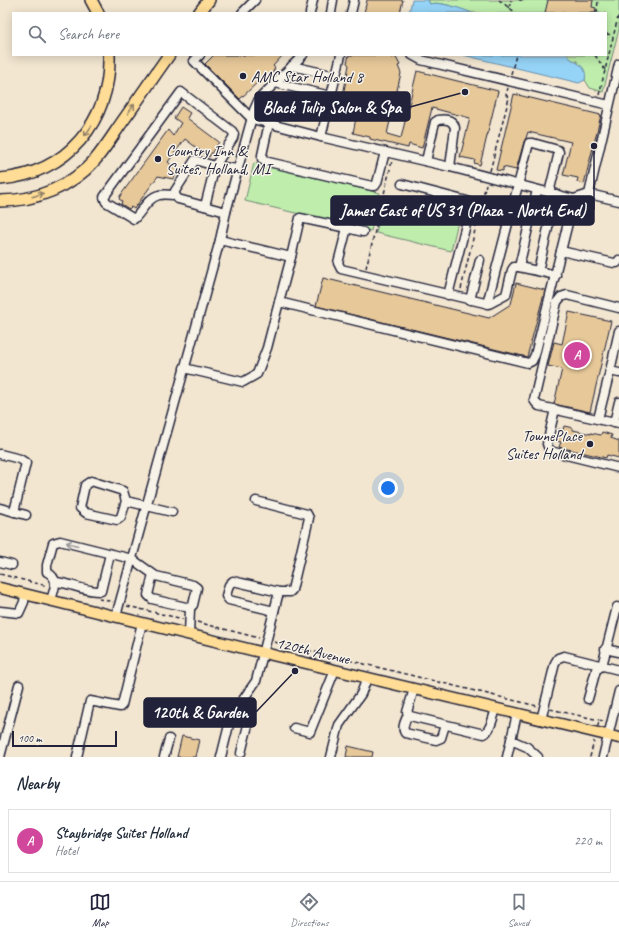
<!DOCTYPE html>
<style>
:root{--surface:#fff;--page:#f6f6f7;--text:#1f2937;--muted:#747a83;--line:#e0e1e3;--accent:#22223b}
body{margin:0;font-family:Caveat,sans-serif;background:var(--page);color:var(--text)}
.scale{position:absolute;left:12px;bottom:10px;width:105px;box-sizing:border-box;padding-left:4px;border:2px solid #22223b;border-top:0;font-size:11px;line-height:14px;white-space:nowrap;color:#22223b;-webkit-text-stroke:3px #f7f3e8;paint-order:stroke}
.you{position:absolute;left:388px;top:488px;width:14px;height:14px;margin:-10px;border:3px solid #fff;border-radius:50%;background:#1a73e8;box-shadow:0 0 0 6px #1a73e833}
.badge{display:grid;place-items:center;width:26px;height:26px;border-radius:50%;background:var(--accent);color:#fff;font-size:13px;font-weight:700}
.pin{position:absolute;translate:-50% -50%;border:2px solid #fff;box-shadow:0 1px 4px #0006}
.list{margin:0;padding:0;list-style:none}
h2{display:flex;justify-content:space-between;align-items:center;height:52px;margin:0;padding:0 16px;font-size:17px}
h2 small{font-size:13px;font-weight:400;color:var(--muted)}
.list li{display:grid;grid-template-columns:26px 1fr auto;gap:12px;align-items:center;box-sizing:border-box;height:64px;margin:0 8px 8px;padding:0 8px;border:1px solid var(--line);border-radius:0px}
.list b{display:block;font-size:15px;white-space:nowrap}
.list p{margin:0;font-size:13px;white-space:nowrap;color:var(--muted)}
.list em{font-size:13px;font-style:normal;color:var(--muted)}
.icon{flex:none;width:22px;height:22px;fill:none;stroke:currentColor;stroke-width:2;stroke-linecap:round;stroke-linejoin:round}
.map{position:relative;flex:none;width:619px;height:757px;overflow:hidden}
.search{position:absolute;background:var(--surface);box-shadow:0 2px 10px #0003;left:12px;right:12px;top:12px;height:44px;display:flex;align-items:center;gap:10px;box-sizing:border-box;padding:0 14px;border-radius:0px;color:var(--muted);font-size:15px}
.sheet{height:124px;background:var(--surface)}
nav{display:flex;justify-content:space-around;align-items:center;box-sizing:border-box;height:56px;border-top:1px solid var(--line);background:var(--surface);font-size:11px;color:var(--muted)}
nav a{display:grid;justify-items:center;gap:2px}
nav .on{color:var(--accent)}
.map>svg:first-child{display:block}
.green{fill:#beedac;stroke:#708874}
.water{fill:#96d4f7;stroke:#688dac}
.building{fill:#e6c899;stroke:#22223b}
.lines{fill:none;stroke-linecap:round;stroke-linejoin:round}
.minor-casing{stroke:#22223b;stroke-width:11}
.major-casing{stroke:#22223b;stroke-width:13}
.highway-casing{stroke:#22223b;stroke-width:14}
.path{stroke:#22223b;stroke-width:1.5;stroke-dasharray:4 3;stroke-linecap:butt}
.minor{stroke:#f7f3e8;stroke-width:8}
.major{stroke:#ffdd96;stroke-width:10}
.highway{stroke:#ffdd96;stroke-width:11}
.oneway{stroke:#908068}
.oneway2{stroke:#97959a}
.poi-dot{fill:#22223b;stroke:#f7f3e8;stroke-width:1.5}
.labels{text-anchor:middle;stroke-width:3;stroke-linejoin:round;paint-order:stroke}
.poi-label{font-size:16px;fill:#22223b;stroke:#f7f3e8;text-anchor:start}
.street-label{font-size:16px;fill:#22223b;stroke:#f7f3e8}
.leader{fill:none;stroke:#22223b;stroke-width:1.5}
.callout-dot{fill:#22223b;stroke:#f7f3e8;stroke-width:1.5}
.callout{fill:#22223b;stroke:#22223b;stroke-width:1.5}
.callout-label{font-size:17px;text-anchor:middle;font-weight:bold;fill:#fff}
</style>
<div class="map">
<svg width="619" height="757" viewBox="0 0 619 757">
<rect width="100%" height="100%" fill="#f2e6d0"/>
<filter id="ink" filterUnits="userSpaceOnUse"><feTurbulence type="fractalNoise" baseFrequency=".025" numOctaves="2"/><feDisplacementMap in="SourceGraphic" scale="8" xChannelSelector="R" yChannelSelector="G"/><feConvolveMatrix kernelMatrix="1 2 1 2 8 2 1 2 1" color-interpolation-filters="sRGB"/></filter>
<g filter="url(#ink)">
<g class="green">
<path d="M428,0H619V29L603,92L590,88L585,80V76L577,61L572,60L567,55H606V13C562,13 518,15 475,13C460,12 445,0 430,4Z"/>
<polygon points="254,163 380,193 371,231 245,201"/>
<polygon points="385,195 460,213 451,251 376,233"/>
</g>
<g class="water">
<path d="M412,0H428L430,4C439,1 463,9 472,13H409Z"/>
<path d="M463,55H567C575,64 588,64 585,80L579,83Z"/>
</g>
<g class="building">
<polygon points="367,0 403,0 400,13 364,13"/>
<polygon points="548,0 593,0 592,7 596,8 595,13 545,13"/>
<polygon points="214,55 283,55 273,66 275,68 270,78 262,80 261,79 240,99 205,64"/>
<polygon points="349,55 390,55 392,58 395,56 400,65 398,66 401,73 387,134 401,138 417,71 498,91 480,165 474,163 475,160 460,157 470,118 432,108 422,148 409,144 408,148 370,139 370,137 353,133 358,108 351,106 353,97 343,95 349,65 347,63"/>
<polygon points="514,94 601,115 584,184 577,182 578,178 563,175 571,142 528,132 526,138 524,142 516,170 503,167 503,171 496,170"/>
<polygon points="181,107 190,113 187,118 219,142 209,157 185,139 168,162 178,171 173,179 158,176 134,209 131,207 129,209 121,204 122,201 119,199 120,196 168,130 173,136 181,123 174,118"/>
<polygon points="323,278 489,318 511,304 516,283 545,290 527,357 316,306"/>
<polygon points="569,312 611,321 590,412 554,404 562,369 548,366 554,342 562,344"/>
<polygon points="564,426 573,428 573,430 591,434 591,433 601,435 602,432 612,435 611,438 619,441 619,458 607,455 606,458 559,447 561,442 557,441 559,429 563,430"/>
<polygon points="182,736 199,740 195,757 177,757"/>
<polygon points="348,746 373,752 372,757 346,757"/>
</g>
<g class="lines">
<g class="minor-casing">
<g id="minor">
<polyline points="242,13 255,0"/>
<polyline points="310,13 313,0"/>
<polyline points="331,13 333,0"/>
<polyline points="351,13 354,0"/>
<polyline points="200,55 194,61 252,119 321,137 450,167 574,199"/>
<polyline points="412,55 421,60 609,105"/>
<polyline points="619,64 589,194 619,201"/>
<polyline points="292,66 336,76"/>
<polyline points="275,83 331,96"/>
<polyline points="259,99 326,115"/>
<polyline points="269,123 262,155 262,159 264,161 372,186 375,186 377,183 385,152"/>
<polyline points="321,137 341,55"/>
<path d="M426,161L435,122L438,120C445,119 453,119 455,128L450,167"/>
<polyline points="402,184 467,201 471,205 448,295"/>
<path d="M175,195C170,195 164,194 159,195C147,198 142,212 134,219L106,202L104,197L181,92L232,131L234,134L233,138L215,166L205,206"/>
<polyline points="226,212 178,199 175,195 175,191 195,160 215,166 238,169"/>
<polyline points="347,228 363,232"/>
<polyline points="220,240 291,257 300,218 347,228 338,263 341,269 489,304 506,295 512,270 514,267 519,267 556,275"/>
<polyline points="561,251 614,263 617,263 619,260"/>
<polyline points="519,267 537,190"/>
<polyline points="538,271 556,194"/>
<polyline points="470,300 480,260"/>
<polyline points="279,302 291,257"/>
<polyline points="487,304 529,143 533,143 558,150 559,152 549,193"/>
<polyline points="619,308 567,295 561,297 557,302 534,400 536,403 539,406 619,424"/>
<polyline points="619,331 610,371 619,373"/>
<polyline points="184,368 243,382 257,374 267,348 279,302 528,363 532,361 535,355 574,199 589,194"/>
<polyline points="555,409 547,444 550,451 619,468"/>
<polyline points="598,419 610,371"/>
<polyline points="614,423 619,402"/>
<polyline points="0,454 20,459 26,463 14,512"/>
<polyline points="126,501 121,517 117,520 86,513 80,508 85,485 91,481 123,491 126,501 172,512"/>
<polyline points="0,508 26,515"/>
<polyline points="0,562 12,565"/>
<path d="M56,582C71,583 85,592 101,591L110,554"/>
<path d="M51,600C54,589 60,579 47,572V565L53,543L60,541L132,559L153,574L148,595L152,599L190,608L193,605L197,588L193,585L156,576L153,574"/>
<polyline points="0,611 19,613 24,602 25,594"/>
<polyline points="274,611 229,600 226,596 229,585 233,581 279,592"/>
<polyline points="116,616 220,240 226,212 254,110 259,99 303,55"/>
<polyline points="189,635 190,608"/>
<polyline points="605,649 619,652"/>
<path d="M414,689L407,712L410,716L484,734C491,730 493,717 496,709"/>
<polyline points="588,699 596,670 602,666 617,607 619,608"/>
<polyline points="235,710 250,717 241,753"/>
<path d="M408,714C406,720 401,727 405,733L436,740L441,738L445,725"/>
<polyline points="541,720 555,663 558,658 564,656 619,670"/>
<polyline points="294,728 310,732 335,670"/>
<polyline points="511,740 527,747 538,757"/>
<polyline points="0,757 19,685"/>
<polyline points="77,757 90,701 120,707 122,705 142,623"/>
<polyline points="164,757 169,739"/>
<polyline points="221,757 231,717 256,681 279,592 290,592 292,590 309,518 307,514 256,501"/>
<polyline points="331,757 339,725 361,694 367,678"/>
<polyline points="507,757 517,714"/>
<polyline points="603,757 619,691"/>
</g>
</g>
<g class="major-casing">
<polyline id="major" points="0,588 264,653 619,738"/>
</g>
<g class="highway-casing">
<g id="highway">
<polyline points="91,0 98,13"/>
<polyline points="199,13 209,0"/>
<path d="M0,179C67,174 111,121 109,55"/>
<path d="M0,201C36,201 71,187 95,160C106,147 115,132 125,118C140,97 154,76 169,55"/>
</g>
</g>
<g class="path">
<polyline points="499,0 516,13"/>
<polyline points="519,0 522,0"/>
<polyline points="509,8 511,0"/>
<polyline points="597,13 598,0"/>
<polyline points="606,34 613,35"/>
<polyline points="595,55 605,70"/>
<polyline points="511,74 516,55"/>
<polyline points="599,95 619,13"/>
<polyline points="490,171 509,98 506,95 508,88"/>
<polyline points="366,268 392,161"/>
<polyline points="461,289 486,184"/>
<polyline points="0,574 47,586"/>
<polyline points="99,599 113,602"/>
<polyline points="127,606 183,619"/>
<polyline points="197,622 259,638"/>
<polyline points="274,642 537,706"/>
<polyline points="550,709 599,720"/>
<polyline points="598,726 599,720 603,721"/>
<polyline points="590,757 594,741"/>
</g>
<use href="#minor" class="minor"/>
<use href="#major" class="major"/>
<use href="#highway" class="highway"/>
</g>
<defs><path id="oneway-shaft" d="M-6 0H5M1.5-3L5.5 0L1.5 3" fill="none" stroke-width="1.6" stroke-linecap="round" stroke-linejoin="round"/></defs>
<g class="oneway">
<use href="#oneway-shaft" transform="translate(131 109) rotate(-55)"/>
<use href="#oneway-shaft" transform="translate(88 131) rotate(125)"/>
<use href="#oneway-shaft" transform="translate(38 195) rotate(-17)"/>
</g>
<use class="oneway2" href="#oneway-shaft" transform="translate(72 544) rotate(-165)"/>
</g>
<g class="poi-dot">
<circle cx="243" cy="76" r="4"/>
<circle cx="158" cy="159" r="4"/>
<circle cx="590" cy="444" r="4"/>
</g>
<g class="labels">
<g class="poi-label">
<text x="251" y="82">AMC Star Holland 8</text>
<text x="166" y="156">Country Inn &amp;<tspan x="166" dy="18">Suites, Holland, MI</tspan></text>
<text x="582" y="441" text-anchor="end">TownePlace<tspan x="582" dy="18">Suites Holland</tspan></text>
</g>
<g class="street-label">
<text transform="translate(313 650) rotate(13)" y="6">120th Avenue</text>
</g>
</g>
<path class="leader" d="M465 92L410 107M594 146L594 210M295 671L256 712"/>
<g class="callout-dot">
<circle cx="465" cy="92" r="4"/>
<circle cx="594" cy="146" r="4"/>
<circle cx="295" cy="671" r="4"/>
</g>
<g class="callout">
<rect x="255" y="92" width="155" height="29" rx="4"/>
<rect x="331" y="196" width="263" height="29" rx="4"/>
<rect x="144" y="698" width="112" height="29" rx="4"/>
</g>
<g class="callout-label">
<text x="332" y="113">Black Tulip Salon &amp; Spa</text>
<text x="463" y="216">James East of US 31 (Plaza - North End)</text>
<text x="200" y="718">120th &amp; Garden</text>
</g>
</svg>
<div class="scale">100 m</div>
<div class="you"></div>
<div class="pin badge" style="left:577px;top:355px;background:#d1479c">A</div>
<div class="search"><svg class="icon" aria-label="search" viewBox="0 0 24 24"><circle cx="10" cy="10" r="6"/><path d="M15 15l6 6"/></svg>Search here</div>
</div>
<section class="sheet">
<h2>Nearby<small></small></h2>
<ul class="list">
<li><span class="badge" style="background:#d1479c">A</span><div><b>Staybridge Suites Holland</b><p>Hotel</p></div><em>220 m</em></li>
</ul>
</section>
<nav>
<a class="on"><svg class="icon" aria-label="map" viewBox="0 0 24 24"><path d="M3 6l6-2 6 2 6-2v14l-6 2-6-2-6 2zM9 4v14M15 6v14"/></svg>Map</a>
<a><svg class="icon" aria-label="directions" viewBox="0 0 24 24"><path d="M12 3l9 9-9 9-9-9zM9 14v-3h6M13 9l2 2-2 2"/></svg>Directions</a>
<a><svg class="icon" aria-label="saved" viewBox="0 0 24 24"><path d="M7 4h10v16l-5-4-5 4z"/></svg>Saved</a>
</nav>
